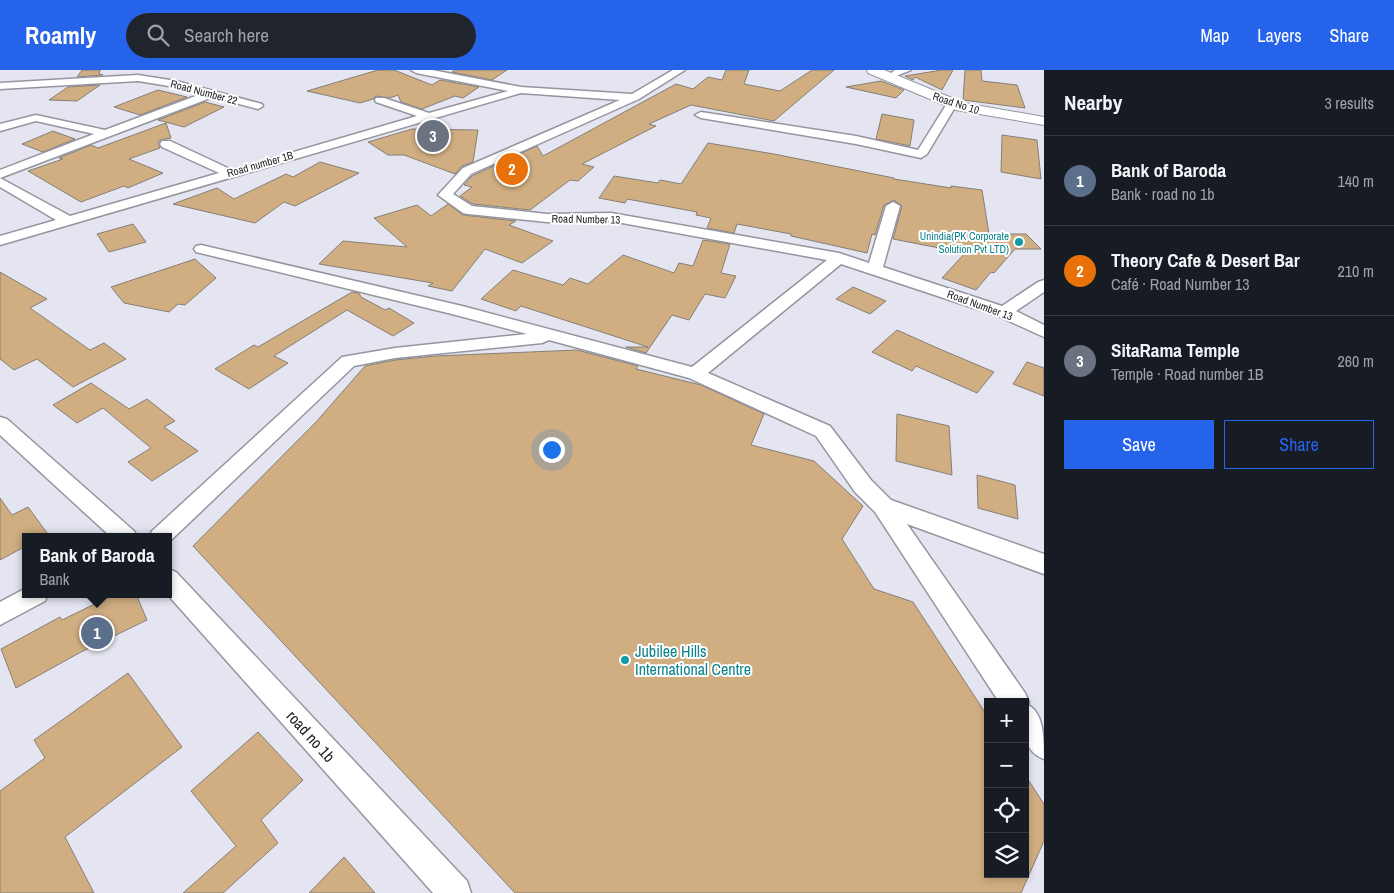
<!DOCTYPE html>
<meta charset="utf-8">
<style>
:root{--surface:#171b24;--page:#20242c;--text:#f1f3f6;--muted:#9ea1a6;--line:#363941;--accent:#2563eb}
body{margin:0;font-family:"Archivo Narrow",sans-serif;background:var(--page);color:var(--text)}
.controls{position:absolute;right:15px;bottom:15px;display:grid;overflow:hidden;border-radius:0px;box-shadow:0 2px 8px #0003}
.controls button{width:45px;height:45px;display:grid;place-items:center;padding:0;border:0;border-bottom:1px solid var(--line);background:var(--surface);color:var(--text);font:25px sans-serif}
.you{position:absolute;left:551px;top:379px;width:18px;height:18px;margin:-12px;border:4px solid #fff;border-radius:50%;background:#1a73e8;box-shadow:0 0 0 8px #1a73e833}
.badge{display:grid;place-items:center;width:32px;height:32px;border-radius:50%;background:var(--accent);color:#fff;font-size:16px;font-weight:700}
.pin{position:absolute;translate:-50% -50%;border:2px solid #fff;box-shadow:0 1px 5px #0006}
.popup{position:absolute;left:22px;top:463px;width:150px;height:65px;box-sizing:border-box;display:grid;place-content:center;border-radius:0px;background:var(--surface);filter:drop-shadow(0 1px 4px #0005);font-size:16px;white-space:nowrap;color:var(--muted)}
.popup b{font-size:19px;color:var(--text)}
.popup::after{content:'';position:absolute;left:50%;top:100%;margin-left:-10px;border:10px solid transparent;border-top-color:var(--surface)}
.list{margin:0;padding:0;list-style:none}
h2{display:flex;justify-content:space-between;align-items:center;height:65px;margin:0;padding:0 20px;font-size:21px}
h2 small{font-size:16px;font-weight:400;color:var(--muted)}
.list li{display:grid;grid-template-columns:32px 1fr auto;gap:15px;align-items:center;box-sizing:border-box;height:90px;padding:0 20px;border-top:1px solid var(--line)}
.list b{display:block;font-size:19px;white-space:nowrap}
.list p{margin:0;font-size:16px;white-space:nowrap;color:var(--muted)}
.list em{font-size:16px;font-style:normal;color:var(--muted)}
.actions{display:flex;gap:10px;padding:15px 20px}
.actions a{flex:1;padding:11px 0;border:1px solid var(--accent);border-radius:0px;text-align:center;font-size:18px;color:var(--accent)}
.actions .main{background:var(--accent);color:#fff}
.icon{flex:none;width:28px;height:28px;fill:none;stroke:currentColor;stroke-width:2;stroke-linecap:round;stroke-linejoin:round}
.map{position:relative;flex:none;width:1044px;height:823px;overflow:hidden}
header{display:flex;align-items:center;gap:30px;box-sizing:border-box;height:70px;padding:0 25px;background:var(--accent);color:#fff}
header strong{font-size:24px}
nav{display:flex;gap:28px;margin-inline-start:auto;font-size:18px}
.search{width:350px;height:45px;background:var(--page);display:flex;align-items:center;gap:12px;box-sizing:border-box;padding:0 18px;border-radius:28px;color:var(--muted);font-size:19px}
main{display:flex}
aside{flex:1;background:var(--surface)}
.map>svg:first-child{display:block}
.building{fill:#d0ae82;stroke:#857f77}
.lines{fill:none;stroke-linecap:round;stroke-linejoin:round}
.minor-casing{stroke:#94959f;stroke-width:3}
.secondary-casing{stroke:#94959f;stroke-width:2}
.minor{fill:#fff;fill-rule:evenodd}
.secondary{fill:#fff;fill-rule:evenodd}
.culture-dot{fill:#0f9aa8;stroke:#fff;stroke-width:2}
.labels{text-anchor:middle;stroke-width:4;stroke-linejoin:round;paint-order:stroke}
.far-street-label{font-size:11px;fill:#1f1f23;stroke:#fff}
.far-culture-label{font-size:11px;fill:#0d838f;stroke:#fff;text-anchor:end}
.near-culture-label{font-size:16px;fill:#0d838f;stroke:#fff;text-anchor:start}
.near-street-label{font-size:16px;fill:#1f1f23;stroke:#fff}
</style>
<header>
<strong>Roamly</strong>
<div class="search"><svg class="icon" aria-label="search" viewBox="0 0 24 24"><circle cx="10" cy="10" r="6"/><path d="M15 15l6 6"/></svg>Search here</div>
<nav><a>Map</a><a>Layers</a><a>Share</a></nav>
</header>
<main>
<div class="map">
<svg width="1044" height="823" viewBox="0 0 1044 823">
<rect width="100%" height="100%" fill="#e4e5f0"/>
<g class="building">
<polygon points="82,0 100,0 99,4 103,5 77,7"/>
<polygon points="378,0 394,0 432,15 440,10 479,17 463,28 455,26 422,39 401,32 398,25 390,28 376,26 373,29 360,33 307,21"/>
<polygon points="455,0 507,0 492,10 452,2"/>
<polygon points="726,0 749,0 744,14 780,21 812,0 834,0 774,51 691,35 649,54 656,56 582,94 594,97 578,111 570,110 530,140 473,134 460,126 472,117 464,115 472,106 537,76 543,86 676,14 693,19 708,7 722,10"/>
<polygon points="942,0 953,0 942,20 915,7 913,10 905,6"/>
<polygon points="965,0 981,0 982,11 1017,15 1025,38 963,30"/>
<polygon points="881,11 904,20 896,28 846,17"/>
<polygon points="100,15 77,31 49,30 68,17"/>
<polygon points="158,20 187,27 140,45 114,37"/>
<polygon points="205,32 224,37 184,57 158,50"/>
<polygon points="882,44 914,50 910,76 876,69"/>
<polygon points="166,53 171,68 160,70 158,73 160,78 129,89 163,103 128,118 124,116 81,132 28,101 63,89 59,88 91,75 98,78"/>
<polygon points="412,59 478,60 473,92 462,96 455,104 404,85 388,85 368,72"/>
<polygon points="53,61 75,69 43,82 22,74"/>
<polygon points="1002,65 1037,70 1041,109 1001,102"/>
<polygon points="708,73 774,84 894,108 894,109 951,118 951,116 982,120 989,164 1026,164 1041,179 1015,179 994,203 991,202 976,220 942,208 965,183 893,169 902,136 894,130 884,135 875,165 872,164 867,183 791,166 791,164 737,154 734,163 707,158 711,148 696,145 697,142 627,129 625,133 599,128 614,106 658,113 660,110 681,114"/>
<polygon points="320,92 359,103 295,136 284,132 255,153 173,134 217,118 234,129 286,104 293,107"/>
<polygon points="448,134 463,145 516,151 509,155 553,171 522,193 485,179 452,221 428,216 433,213 319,194 343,171 407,177 374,148 417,135 431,146"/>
<polygon points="133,154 146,172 109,182 97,164"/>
<polygon points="703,170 730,174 721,203 736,206 725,228 705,224 689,250 672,245 646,283 626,277 648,277 521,236 516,241 481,229 513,200 563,215 570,208 588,214 623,185 674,203 679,193 693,196"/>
<polygon points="195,189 216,208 185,235 178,234 169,242 124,233 111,217"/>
<polygon points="0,202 47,229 30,238 90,280 104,273 126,289 73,317 37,289 14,300 0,289"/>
<polygon points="853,217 886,231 870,244 836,229"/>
<polygon points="352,222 359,223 361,227 385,240 389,238 414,253 393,266 347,240 274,286 288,293 249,319 215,299 254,275 258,277"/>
<polygon points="897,260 935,277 994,302 977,323 916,296 912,301 872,282"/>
<polygon points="577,280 638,296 636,299 701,315 764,344 751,375 814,391 863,436 842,469 874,519 913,532 988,647 988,804 1025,804 1025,705 1044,734 1044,771 1021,823 515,823 193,476 316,352 365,296 395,290 435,286"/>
<polygon points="1027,292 1044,298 1044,326 1013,314"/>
<polygon points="91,313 129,339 147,329 175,351 164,357 198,381 152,411 128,392 151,378 103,338 77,353 53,335"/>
<polygon points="897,344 949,356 952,405 896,391"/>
<polygon points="977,405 1015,415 1018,449 978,438"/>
<polygon points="0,428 12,445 28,437 50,467 26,467 26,476 0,490"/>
<polygon points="115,524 136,524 147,550 81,582 16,618 1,579 60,547 62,550"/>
<polygon points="128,603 182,677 65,767 94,823 0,823 0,721 45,688 34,670"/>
<polygon points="258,662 303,710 261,750 278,773 223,823 183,823 236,776 191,721"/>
<polygon points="344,787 375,823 309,823"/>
</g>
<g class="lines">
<g class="minor-casing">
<g id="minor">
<path d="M411,0H432L521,17L632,24L673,0H685L639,29L471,104L453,124L472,136L547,144L611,143L839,183L869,193L886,136L893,132L900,136L883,197L1002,236L1038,212L1044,210V222L1016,241L1044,255V267L998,246L841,194L708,303L830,356L871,410L891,430L1044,484V504L907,454L1025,623L1029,632L1028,635C1044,643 1044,669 1044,689C1019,679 1025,655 1025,632H999L875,442L855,422L816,366L689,308L549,270L542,273L395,288L354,296L168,473V467H149L152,461L342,287L395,278L527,264L452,244L196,182L194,179L196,176L201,175L462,236L692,297L827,190L611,151L547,152L468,144L463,143L438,125L463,98L620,30L521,23L0,175V166L56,150L0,117V108L70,146L219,103L162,77L160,74L162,71H170L232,100L417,46L376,32L375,30L376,28H384L429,43L508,21L416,3Z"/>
<polygon points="911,0 896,6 891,3 895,0"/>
<polygon points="138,5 176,11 262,34 263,36 258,39 213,27 0,108 0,100 94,64 36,51 0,61 0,54 36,45 105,60 201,24 175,17 138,11 0,19 0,13"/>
<polygon points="952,31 957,34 927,84 921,88 856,74 701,48 695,45 701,42 856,66 918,80 948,32"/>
<polygon points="0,347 7,349 134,461 137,467 111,467 0,365"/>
<polygon points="168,499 176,502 467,811 471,823 433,823 167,524"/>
<polygon points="26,518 26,524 48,524 45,531 0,555 0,532"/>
</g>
</g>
<g class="secondary-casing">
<polygon id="secondary" points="867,0 884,0 964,33 1044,47 1044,55 956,40 868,3"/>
</g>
<use href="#minor" class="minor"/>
<use href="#secondary" class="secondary"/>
</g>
<g class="culture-dot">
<circle cx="1019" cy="172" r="5"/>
<circle cx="625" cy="590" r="5"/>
</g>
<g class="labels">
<g class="far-street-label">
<text transform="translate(204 22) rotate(15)" y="4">Road Number 22</text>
<text transform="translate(956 33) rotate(18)" y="4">Road No 10</text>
<text transform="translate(260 94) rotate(-16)" y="4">Road number 1B</text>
<text transform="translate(586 149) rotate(1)" y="4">Road Number 13</text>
<text transform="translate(980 235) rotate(20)" y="4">Road Number 13</text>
</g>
<g class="far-culture-label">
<text x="1009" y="170">Unindia(PK Corporate<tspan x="1009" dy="13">Solution Pvt LTD)</tspan></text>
</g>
<g class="near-culture-label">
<text x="635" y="587">Jubilee Hills<tspan x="635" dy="18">International Centre</tspan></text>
</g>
<g class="near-street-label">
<text transform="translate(311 666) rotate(48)" y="6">road no 1b</text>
</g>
</g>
</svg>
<div class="controls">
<button>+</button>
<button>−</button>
<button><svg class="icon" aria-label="locate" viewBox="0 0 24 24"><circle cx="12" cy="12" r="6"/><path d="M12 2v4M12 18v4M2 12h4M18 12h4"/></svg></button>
<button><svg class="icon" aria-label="layers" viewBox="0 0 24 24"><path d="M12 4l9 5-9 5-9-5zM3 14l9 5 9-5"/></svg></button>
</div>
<div class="you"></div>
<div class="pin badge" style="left:97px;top:563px;background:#5c6f8a">1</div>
<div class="popup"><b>Bank of Baroda</b>Bank</div>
<div class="pin badge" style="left:512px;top:99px;background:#e8710a">2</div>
<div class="pin badge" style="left:433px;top:66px;background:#6b7280">3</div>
</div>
<aside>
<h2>Nearby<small>3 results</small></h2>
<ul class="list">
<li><span class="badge" style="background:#5c6f8a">1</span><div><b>Bank of Baroda</b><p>Bank · road no 1b</p></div><em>140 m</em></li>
<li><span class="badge" style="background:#e8710a">2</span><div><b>Theory Cafe &amp; Desert Bar</b><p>Café · Road Number 13</p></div><em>210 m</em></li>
<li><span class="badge" style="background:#6b7280">3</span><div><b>SitaRama Temple</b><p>Temple · Road number 1B</p></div><em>260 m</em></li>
</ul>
<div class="actions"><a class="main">Save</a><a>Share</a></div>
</aside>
</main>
